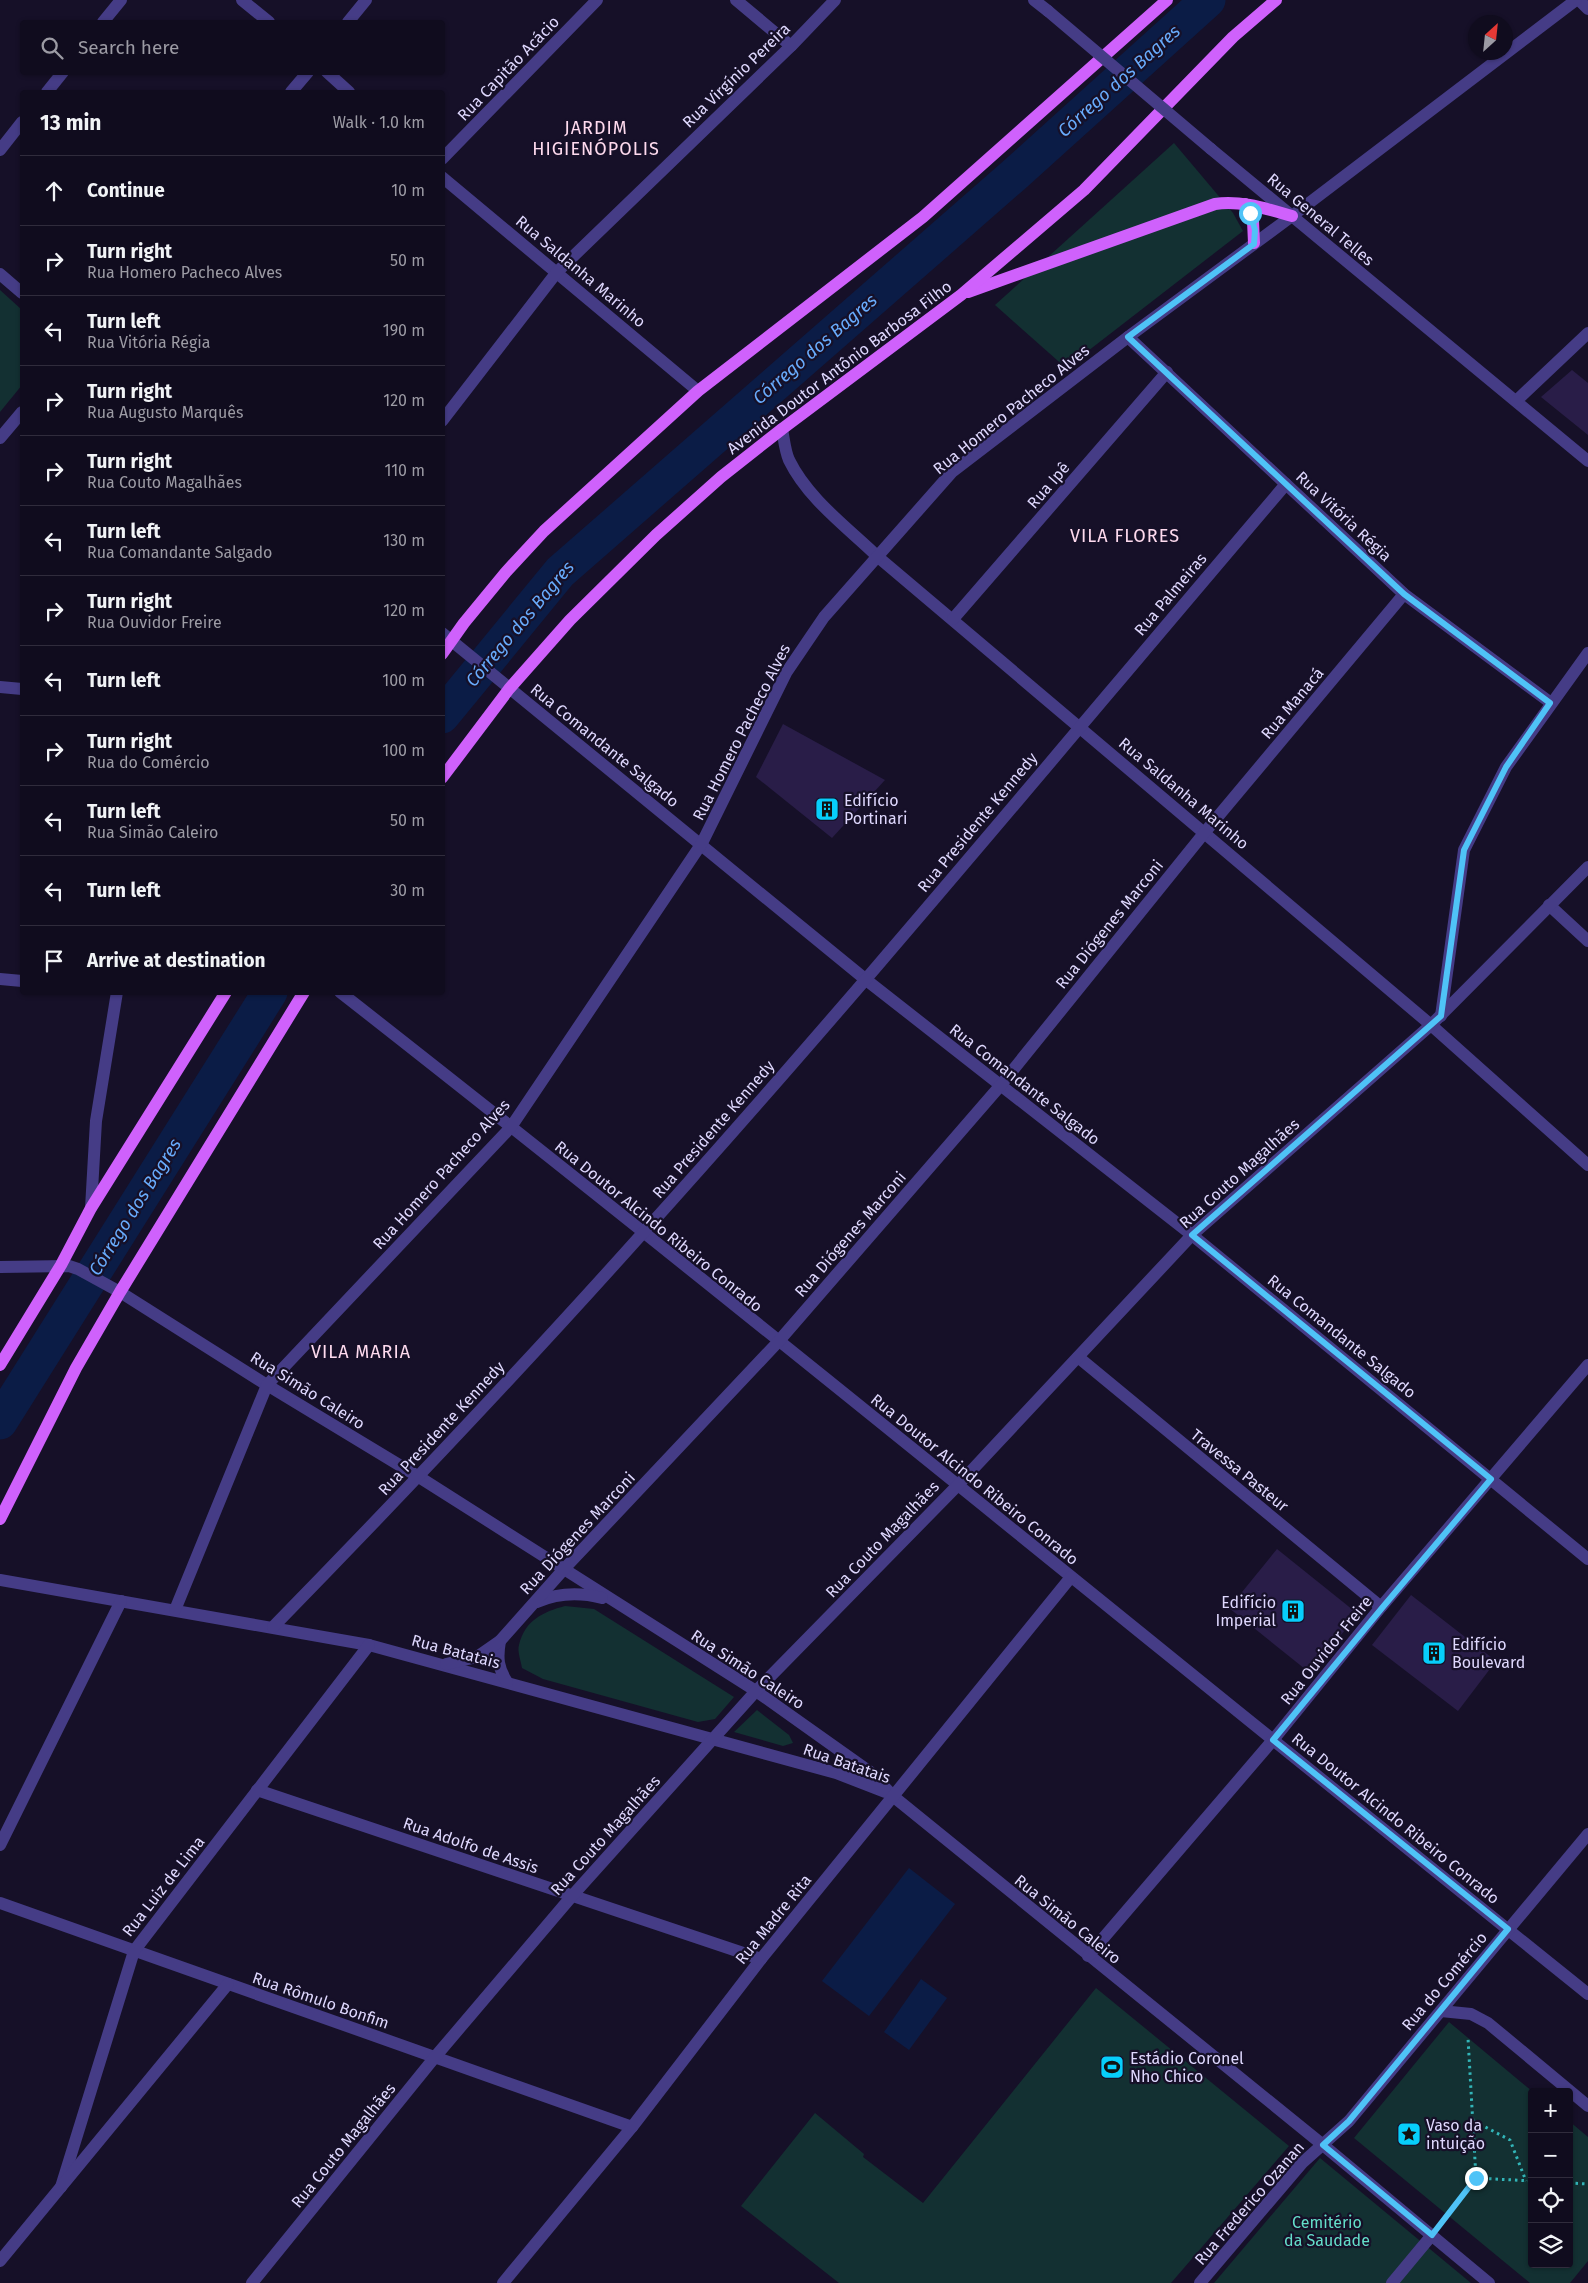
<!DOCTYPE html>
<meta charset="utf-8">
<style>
:root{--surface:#100c1e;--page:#191527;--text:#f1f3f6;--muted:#9c9ba4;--line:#302c3c}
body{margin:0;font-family:"Fira Sans",sans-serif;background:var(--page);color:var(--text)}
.controls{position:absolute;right:15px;bottom:15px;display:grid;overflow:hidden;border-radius:5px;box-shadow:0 1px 4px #0004}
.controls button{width:45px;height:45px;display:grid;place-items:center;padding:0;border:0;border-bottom:1px solid var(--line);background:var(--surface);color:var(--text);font:25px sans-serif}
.compass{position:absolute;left:1468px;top:15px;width:45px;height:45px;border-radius:50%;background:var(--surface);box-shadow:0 1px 4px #0004;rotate:27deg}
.stop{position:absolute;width:15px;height:15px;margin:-11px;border:4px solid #4fc3f7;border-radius:50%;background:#fff}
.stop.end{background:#4fc3f7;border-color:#fff;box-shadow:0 1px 5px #0008}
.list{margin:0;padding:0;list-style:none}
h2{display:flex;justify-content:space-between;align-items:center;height:65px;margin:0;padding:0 20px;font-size:21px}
h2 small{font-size:16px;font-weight:400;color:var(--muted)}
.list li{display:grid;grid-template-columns:32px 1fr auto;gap:15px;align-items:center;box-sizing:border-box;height:70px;padding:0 20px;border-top:1px solid var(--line)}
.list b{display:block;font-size:19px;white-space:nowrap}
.list p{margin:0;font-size:16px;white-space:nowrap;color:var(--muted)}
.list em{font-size:16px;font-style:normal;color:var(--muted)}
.icon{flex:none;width:28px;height:28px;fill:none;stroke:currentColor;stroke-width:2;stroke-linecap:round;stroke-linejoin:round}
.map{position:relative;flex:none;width:1588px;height:2283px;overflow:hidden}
.search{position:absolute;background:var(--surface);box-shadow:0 1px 4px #0004;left:20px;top:20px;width:425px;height:55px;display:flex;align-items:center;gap:12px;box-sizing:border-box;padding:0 18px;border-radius:5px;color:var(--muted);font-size:19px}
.panel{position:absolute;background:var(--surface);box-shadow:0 1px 4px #0004;left:20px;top:90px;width:425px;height:905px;border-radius:5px}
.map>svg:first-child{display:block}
.green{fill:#133032}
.water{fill:#0b1c46}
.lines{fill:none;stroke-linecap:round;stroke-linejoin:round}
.river{stroke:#0b1c46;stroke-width:35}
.building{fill:#291d48}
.path{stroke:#32b5b8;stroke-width:3;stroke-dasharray:2.5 4;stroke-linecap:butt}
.minor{stroke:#453c86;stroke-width:12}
.major{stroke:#cf61fc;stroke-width:12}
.minor-bridge{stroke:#453c86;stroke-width:12}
.route{stroke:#4fc3f7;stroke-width:6}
.labels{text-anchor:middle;stroke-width:4.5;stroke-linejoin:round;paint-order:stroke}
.street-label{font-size:16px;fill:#dfd8fe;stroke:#161028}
.poi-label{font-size:16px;fill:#dfd8fe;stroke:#161028;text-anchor:start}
.park-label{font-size:16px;fill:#64deca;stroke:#161028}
.water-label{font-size:18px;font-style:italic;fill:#68abfc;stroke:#161028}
.neighbourhood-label{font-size:18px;letter-spacing:1px;fill:#fedaee;stroke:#161028}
</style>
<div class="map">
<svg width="1588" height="2283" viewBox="0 0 1588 2283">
<rect width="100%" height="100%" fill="#161028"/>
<g class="green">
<polygon points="1174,143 1233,213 1243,231 1066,368 995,305"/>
<polygon points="0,290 22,310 22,385 0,412"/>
<path d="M565,1606L594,1609L734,1697L715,1719L698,1722L543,1679L522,1668C521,1661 517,1651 519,1645C525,1620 543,1612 565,1606Z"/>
<polygon points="757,1710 789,1735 793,1743 783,1746 734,1732"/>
<polygon points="1096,1988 1289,2146 1171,2283 839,2283 741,2206 815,2113 864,2154 863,2157 923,2203"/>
<polygon points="1449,2022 1533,2092 1532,2092 1532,2264 1569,2264 1569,2121 1588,2137 1588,2261 1570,2283 1530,2283 1354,2138"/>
<polygon points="1320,2158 1471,2283 1214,2283"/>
</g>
<g class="water">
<polygon points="909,1868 955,1904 869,2016 822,1981"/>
<polygon points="921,1979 947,1998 909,2050 884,2032"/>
</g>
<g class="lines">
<g class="river">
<polyline points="442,716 560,572 1013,176 1208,0"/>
<polyline points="0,1422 270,992"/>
</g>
</g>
<g class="building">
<polygon points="1572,370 1588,383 1588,435 1541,397"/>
<polygon points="783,724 885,780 832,838 756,777"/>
<polygon points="1277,1549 1358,1614 1310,1673 1229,1608"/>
<polygon points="1411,1595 1496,1661 1458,1711 1372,1645"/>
</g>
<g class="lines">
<g class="path">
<polyline points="1474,2121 1510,2140 1526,2181"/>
<polyline points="1476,2178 1532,2181"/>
<polyline points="1569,2183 1588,2184"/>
<polyline points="1440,2225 1476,2178 1468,2038"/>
</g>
<g class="minor">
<polyline points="242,0 269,22"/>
<polyline points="736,0 791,46"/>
<polyline points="1034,0 1048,11"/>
<polyline points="1579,0 1588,9"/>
<polyline points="103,22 121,0"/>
<polyline points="348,22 366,0"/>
<polyline points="327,72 349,92"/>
<polyline points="47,92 63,72"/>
<polyline points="291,92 308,72"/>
<polyline points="1211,149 1588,461"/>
<polyline points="0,150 22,122"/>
<polyline points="442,159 597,0"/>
<polyline points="442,177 698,391"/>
<polyline points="0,274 22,293"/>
<polyline points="1128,337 1404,594 1551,703"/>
<polyline points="1516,401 1588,333"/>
<polyline points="442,421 557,272 791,46 835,0"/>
<path d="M782,429C784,439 785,451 789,460C808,499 847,527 878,557L1431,1025L1588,1165"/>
<polyline points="0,438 22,412"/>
<polyline points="953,619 1167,372"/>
<polyline points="442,633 865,979 1192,1235 1588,1559"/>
<polyline points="0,687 22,689"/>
<polyline points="1549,905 1588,941"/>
<polyline points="0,979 22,981"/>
<path d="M340,992C760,1321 1172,1660 1588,1994"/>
<polyline points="1441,1016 1464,850 1506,767 1588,653"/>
<polyline points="91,1208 96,1121 117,992"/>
<polyline points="0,1267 69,1266 78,1269 120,1292 267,1385 419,1477 756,1691 870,1772 894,1797 1323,2145 1489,2283"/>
<polyline points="1078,1357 1381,1607"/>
<polyline points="0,1580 369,1645 836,1773 885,1792"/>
<path d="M537,1602C558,1593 579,1592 602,1598"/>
<polyline points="175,1610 267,1385 511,1127 702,843 786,673 824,617 952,472 1128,337 1292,216 1576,0"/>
<path d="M273,1627C398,1499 521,1369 641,1235C862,990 1072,735 1286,484"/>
<path d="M500,1641C497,1658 498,1668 507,1682"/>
<polyline points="446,1664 477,1657 500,1641 564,1569 778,1342 1000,1086 1205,832 1404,594"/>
<polyline points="257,1790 761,1959"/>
<polyline points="0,1845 121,1601"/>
<polyline points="0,1903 632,2127"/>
<polyline points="1088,1956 1273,1740 1381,1607 1588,1365"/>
<polyline points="1441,2011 1471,2014 1488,2023 1588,2106"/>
<polyline points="61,2187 134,1951 369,1645"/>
<polyline points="0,2261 228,1984"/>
<polyline points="252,2283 435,2057 572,1896 756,1691 958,1485 1192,1235 1431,1025 1588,867"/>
<polyline points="503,2283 632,2127 761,1959 1071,1577"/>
<polyline points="1200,2283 1302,2163 1349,2121 1588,1834"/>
<polyline points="1392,2283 1432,2235"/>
</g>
<g class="major">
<polyline points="1245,204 1253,221 1254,243"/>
<path d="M968,292L1215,204C1241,200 1267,209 1292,216"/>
<polyline points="442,654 464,623 506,572 544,531 698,391 923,217 1167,0"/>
<polyline points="442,778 509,689 570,620 656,535 721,477 782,429 961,295 1084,190 1233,37 1276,0"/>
<polyline points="0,1365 61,1265 91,1208 226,992"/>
<polyline points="0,1519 76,1368 120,1292 304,992"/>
</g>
<polyline class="minor-bridge" points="1048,11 1211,149"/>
</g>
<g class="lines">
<polyline class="route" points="1250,213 1255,230 1254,244 1128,337 1404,594 1550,703 1506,767 1464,850 1441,1016 1192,1235 1491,1479 1382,1608 1273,1740 1508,1929 1349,2121 1323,2145 1432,2235 1476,2178"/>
</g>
<defs>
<g id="building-square" transform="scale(1.25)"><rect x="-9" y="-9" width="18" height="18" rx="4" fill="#07cefb" stroke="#161028"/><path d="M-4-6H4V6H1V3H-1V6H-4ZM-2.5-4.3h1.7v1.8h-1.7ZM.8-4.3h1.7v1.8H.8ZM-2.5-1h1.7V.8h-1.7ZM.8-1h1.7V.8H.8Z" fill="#111"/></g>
<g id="stadium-square" transform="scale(1.25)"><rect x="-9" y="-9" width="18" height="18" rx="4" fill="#07cefb" stroke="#161028"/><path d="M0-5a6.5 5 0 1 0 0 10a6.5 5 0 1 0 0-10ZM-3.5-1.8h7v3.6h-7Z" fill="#111"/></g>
<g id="sight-square" transform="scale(1.25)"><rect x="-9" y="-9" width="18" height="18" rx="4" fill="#07cefb" stroke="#161028"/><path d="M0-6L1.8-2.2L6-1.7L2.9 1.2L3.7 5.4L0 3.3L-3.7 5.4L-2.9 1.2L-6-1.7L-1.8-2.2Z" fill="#111"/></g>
</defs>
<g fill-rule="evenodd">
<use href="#building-square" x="827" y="809"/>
<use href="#building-square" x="1293" y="1611"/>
<use href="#building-square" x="1434" y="1653"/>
<use href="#stadium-square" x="1112" y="2067"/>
<use href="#sight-square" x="1409" y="2134"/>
</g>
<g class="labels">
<g class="street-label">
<text transform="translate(508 68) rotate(-46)" y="6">Rua Capitão Acácio</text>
<text transform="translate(736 75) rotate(-44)" y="6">Rua Virgínio Pereira</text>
<text transform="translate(1321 219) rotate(40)" y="6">Rua General Telles</text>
<text transform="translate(581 271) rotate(40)" y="6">Rua Saldanha Marinho</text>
<text transform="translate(839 367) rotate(-37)" y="6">Avenida Doutor Antônio Barbosa Filho</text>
<text transform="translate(1011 409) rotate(-39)" y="6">Rua Homero Pacheco Alves</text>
<text transform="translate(1048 485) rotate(-49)" y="6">Rua Ipê</text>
<text transform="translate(1344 516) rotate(43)" y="6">Rua Vitória Régia</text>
<text transform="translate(1170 594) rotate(-50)" y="6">Rua Palmeiras</text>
<text transform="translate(1292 703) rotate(-50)" y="6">Rua Manacá</text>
<text transform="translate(741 732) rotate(-63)" y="6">Rua Homero Pacheco Alves</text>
<text transform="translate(605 745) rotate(39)" y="6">Rua Comandante Salgado</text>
<text transform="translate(1184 793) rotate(40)" y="6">Rua Saldanha Marinho</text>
<text transform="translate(977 822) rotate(-50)" y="6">Rua Presidente Kennedy</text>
<text transform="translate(1109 924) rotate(-51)" y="6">Rua Diógenes Marconi</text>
<text transform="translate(1025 1084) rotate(38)" y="6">Rua Comandante Salgado</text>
<text transform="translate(713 1129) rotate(-49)" y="6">Rua Presidente Kennedy</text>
<text transform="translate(1239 1173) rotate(-42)" y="6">Rua Couto Magalhães</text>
<text transform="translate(441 1174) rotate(-48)" y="6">Rua Homero Pacheco Alves</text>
<text transform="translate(659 1226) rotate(39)" y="6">Rua Doutor Alcindo Ribeiro Conrado</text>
<text transform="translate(850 1234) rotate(-49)" y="6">Rua Diógenes Marconi</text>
<text transform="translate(1342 1336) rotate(39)" y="6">Rua Comandante Salgado</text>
<text transform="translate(308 1390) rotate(32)" y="6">Rua Simão Caleiro</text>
<text transform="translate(441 1428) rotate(-47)" y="6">Rua Presidente Kennedy</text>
<text transform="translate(1240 1470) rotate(39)" y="6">Travessa Pasteur</text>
<text transform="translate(975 1479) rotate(39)" y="6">Rua Doutor Alcindo Ribeiro Conrado</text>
<text transform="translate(577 1533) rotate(-47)" y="6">Rua Diógenes Marconi</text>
<text transform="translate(882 1539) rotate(-46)" y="6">Rua Couto Magalhães</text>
<text transform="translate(1326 1650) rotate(-51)" y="6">Rua Ouvidor Freire</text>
<text transform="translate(456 1651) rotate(15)" y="6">Rua Batatais</text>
<text transform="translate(748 1669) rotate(33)" y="6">Rua Simão Caleiro</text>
<text transform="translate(847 1763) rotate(19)" y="6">Rua Batatais</text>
<text transform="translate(1396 1818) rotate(39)" y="6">Rua Doutor Alcindo Ribeiro Conrado</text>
<text transform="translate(605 1835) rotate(-48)" y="6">Rua Couto Magalhães</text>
<text transform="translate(471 1845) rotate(19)" y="6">Rua Adolfo de Assis</text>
<text transform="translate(163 1886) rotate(-52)" y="6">Rua Luiz de Lima</text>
<text transform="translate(773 1919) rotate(-51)" y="6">Rua Madre Rita</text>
<text transform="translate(1068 1919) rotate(39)" y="6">Rua Simão Caleiro</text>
<text transform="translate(1444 1981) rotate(-50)" y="6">Rua do Comércio</text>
<text transform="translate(321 2000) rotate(19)" y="6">Rua Rômulo Bonfim</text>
<text transform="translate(343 2145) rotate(-51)" y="6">Rua Couto Magalhães</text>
<text transform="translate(1249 2203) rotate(-49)" y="6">Rua Frederico Ozanan</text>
</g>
<g class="poi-label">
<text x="844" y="806">Edifício<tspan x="844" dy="18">Portinari</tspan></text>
<text x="1276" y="1608" text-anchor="end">Edifício<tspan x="1276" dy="18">Imperial</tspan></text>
<text x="1452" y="1650">Edifício<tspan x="1452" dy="18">Boulevard</tspan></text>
<text x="1130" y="2064">Estádio Coronel<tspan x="1130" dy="18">Nho Chico</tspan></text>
<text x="1426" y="2131">Vaso da<tspan x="1426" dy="18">intuição</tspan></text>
</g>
<g class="park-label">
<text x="1327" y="2228">Cemitério<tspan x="1327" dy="18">da Saudade</tspan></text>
</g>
<g class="water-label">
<text transform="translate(1119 81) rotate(-42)" y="6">Córrego dos Bagres</text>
<text transform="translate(815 349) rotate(-41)" y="6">Córrego dos Bagres</text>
<text transform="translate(520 624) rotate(-50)" y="6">Córrego dos Bagres</text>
<text transform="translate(135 1207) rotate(-58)" y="6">Córrego dos Bagres</text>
</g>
<g class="neighbourhood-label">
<text x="596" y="134">JARDIM<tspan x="596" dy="21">HIGIENÓPOLIS</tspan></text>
<text x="1125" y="542">VILA FLORES</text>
<text x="361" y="1358">VILA MARIA</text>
</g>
</g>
</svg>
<div class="controls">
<button>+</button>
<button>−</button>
<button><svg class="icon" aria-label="locate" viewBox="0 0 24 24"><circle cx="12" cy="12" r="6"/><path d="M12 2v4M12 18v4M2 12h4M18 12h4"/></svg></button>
<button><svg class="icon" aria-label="layers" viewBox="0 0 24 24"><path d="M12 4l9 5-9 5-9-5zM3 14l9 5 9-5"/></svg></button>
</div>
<svg class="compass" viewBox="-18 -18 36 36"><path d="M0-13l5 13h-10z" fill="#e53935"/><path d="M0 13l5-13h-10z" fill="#9c9ba4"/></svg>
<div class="stop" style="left:1250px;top:213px"></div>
<div class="stop end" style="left:1476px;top:2178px"></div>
<div class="search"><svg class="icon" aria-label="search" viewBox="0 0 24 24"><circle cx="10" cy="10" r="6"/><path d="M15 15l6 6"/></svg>Search here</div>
<section class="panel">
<h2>13 min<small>Walk · 1.0 km</small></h2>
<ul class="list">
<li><svg class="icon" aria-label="ahead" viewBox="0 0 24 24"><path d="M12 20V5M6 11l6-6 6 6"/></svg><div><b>Continue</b></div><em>10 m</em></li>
<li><svg class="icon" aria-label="right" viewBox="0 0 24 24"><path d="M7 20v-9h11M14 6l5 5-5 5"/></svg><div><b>Turn right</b><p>Rua Homero Pacheco Alves</p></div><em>50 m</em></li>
<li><svg class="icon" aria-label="left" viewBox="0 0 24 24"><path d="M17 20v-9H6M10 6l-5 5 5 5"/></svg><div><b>Turn left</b><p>Rua Vitória Régia</p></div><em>190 m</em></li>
<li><svg class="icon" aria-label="right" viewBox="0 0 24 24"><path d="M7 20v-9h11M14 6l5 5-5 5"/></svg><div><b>Turn right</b><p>Rua Augusto Marquês</p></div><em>120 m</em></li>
<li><svg class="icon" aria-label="right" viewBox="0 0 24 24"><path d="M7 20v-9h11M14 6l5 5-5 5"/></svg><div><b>Turn right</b><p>Rua Couto Magalhães</p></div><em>110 m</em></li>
<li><svg class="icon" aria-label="left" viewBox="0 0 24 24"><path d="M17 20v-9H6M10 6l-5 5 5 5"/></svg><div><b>Turn left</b><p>Rua Comandante Salgado</p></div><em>130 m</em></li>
<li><svg class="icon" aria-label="right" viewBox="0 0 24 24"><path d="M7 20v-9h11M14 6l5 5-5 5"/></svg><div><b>Turn right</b><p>Rua Ouvidor Freire</p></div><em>120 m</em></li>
<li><svg class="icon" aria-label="left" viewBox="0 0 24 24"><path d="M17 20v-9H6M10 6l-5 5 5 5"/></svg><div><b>Turn left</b></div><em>100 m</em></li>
<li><svg class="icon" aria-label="right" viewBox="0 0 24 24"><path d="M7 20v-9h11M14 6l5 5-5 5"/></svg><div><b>Turn right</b><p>Rua do Comércio</p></div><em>100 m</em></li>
<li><svg class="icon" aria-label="left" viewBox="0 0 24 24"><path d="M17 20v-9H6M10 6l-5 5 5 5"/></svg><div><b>Turn left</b><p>Rua Simão Caleiro</p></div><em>50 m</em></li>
<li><svg class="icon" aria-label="left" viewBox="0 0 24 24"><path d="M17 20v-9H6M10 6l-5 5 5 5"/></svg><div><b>Turn left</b></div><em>30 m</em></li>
<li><svg class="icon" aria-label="arrive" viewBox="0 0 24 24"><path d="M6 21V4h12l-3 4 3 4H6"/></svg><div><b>Arrive at destination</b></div></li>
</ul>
</section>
</div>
